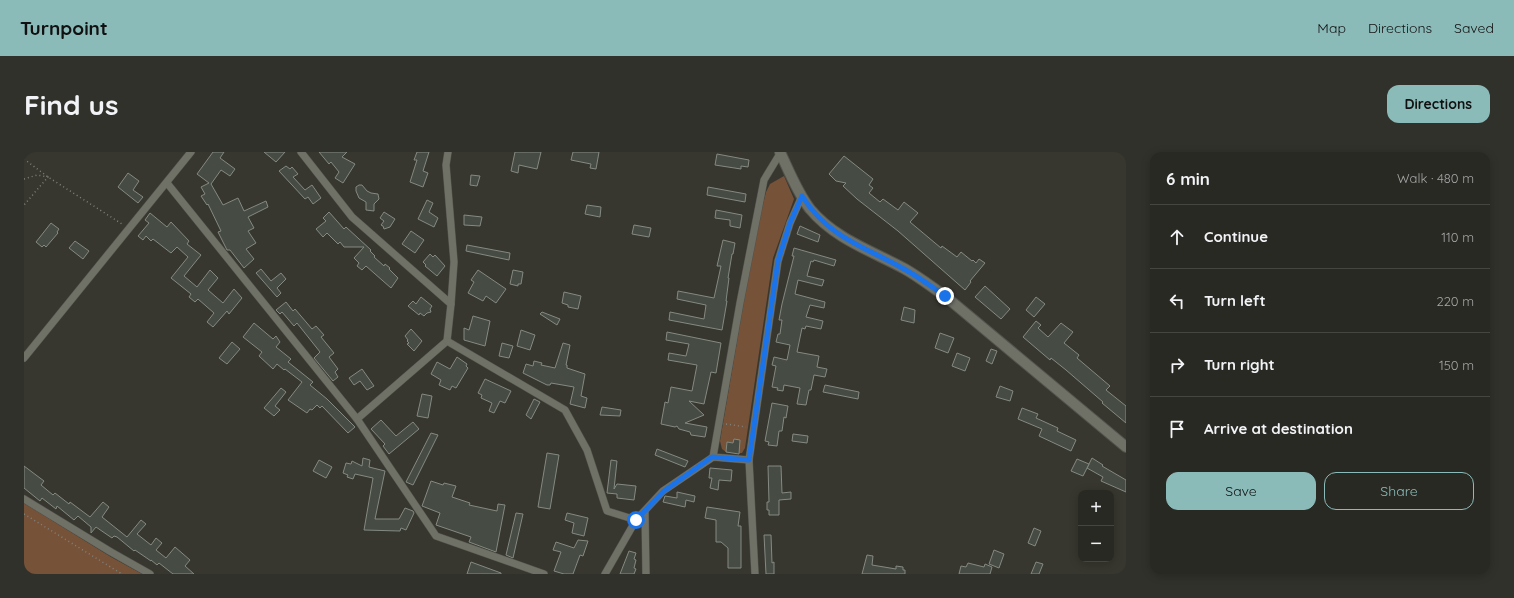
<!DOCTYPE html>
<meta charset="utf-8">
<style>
:root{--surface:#292923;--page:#31312b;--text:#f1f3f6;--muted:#a5a6a6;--line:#454541;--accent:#8bbbb9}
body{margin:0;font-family:Quicksand,sans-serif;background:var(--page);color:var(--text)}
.controls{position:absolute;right:12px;bottom:12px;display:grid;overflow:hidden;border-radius:8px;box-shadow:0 2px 10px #0003}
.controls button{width:36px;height:36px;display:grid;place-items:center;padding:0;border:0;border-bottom:1px solid var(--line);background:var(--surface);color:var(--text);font:20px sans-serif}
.stop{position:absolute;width:12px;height:12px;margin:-9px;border:3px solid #1a73e8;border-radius:50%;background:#fff}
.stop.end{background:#1a73e8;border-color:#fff;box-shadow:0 1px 4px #0008}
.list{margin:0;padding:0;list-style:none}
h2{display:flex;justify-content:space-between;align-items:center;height:52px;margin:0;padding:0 16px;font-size:17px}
h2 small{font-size:13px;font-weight:400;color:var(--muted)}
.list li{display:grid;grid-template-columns:26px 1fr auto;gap:12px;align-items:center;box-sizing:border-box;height:64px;padding:0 16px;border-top:1px solid var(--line)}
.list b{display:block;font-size:15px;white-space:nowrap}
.list em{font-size:13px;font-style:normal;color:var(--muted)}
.actions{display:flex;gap:8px;padding:12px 16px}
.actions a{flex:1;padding:9px 0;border:1px solid var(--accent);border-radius:12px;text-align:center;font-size:14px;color:var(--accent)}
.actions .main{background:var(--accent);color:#111}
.icon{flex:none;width:22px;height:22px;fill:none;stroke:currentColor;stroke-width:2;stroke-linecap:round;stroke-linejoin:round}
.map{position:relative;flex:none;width:1102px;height:422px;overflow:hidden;border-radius:12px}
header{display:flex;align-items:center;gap:24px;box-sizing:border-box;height:56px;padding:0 20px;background:var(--accent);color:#111}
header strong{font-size:19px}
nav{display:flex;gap:22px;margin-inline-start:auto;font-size:14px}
.intro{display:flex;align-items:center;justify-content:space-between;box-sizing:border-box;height:96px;padding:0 24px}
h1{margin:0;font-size:28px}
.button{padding:10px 18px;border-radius:12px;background:var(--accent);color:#111;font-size:14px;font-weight:700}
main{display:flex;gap:24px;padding:0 24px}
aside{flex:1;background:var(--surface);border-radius:12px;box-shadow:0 2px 10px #0003}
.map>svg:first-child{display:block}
.green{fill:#765239}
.building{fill:#464c44;stroke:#848a81}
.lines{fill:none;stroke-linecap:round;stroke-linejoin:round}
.minor-casing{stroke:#52534c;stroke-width:8}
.secondary-casing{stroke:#52534c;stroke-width:12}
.path{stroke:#82827b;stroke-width:1.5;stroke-dasharray:1 3;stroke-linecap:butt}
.minor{stroke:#6f7066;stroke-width:7}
.secondary{stroke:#6f7066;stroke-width:10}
.route{stroke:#1a73e8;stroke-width:5}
</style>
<header>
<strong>Turnpoint</strong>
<nav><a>Map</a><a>Directions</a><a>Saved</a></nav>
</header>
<div class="intro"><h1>Find us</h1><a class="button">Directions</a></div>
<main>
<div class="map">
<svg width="1102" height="422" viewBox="0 0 1102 422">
<rect width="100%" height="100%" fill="#37372f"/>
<g class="green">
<polygon points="760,24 770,47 749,106 721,296 718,301 715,301 709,291 703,290 702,300 698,297 696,289 731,84 742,40 746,32"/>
<polygon points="0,351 87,405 118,422 0,422"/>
</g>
<g class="building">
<polygon points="189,0 200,0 196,6 211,17 206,24 197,18 187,32 199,53 214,46 220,59 242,49 244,55 224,65 230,76 224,79 232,91 222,97 230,107 220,116 206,98 203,98 194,80 197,79 184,52 183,53 177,44 181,42 177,35 185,31 173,22"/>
<polygon points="240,0 261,0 252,10"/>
<polygon points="295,0 323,0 318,5 331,12 319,31 311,26 315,20 307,10 305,12"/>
<polygon points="393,0 405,0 399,19 404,21 399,35 386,30 393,8 390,8"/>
<polygon points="491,0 517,0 513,17 495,13 494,21 487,19"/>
<polygon points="549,0 575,0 572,17 566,16 567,12 547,8"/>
<polygon points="693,2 725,8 724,15 717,14 717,17 691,13"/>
<polygon points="820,4 849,27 845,33 849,36 845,41 856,50 859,47 874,58 880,50 894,61 886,70 917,96 918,94 933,105 937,100 948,109 949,108 952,111 955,107 961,111 946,129 947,130 941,138 874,79 833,47 819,34 822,31 812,29 805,22"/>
<polygon points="262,14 266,17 268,15 274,22 269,25 281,38 288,33 297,46 289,52 284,45 281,47 255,19"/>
<polygon points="104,21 115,29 109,38 119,45 114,51 94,35"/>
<polygon points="447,23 456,24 453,34 446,33"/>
<polygon points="335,33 338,33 343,39 347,41 354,42 355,47 350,52 350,59 342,58 342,50 335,46 332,39 332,35"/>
<polygon points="684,35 722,42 721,50 683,43"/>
<polygon points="403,48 409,51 405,60 414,66 410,75 394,67"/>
<polygon points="563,53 577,55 576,65 561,62"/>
<polygon points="692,58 718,63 716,76 706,74 706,68 691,66"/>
<polygon points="305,60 320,77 322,75 347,98 346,99 351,104 350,105 360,114 361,112 366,116 365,117 374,126 367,136 342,114 338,118 333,114 335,111 330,106 340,95 320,95 316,90 314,92 303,81 299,85 292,77 302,69 299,66"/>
<polygon points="360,60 371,67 366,75 360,77 359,74 357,73 360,69 356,66"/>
<polygon points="126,61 143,75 147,70 165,89 163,92 177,103 160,124 173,135 186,118 194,126 184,138 199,151 210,137 218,146 205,162 203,159 189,175 183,170 190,161 174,147 171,150 165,145 167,142 147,126 164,105 153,95 147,101 129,87 127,89 122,84 119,88 114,84 125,71 121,68"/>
<polygon points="440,63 458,65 456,74 440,73"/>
<polygon points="27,71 35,77 33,80 34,81 22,95 20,93 18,95 12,90"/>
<polygon points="610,73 627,76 625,85 608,82"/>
<polygon points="776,74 796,83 794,90 773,82"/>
<polygon points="387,79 400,88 391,101 378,92"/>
<polygon points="699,88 711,91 709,102 708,102 704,126 705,126 702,149 703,149 698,178 645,168 646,160 680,167 682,153 653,147 654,139 690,146 697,114 693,114"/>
<polygon points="51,89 65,99 59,107 45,96"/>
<polygon points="443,93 486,101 485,108 442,99"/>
<polygon points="770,96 812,108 810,114 790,108 789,110 787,109 783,124 800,128 798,134 774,128 771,142 801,150 800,156 786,153 782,165 799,169 797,177 782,174 781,177 778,176 773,200 795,204 793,215 803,217 801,225 790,223 787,238 785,238 782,253 773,252 776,236 760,233 759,239 753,238 754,236 748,235 752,214 748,213 750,205 763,208 766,193 752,190 754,182 756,182 758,168 755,168 758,152 770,104 768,104"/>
<polygon points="406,102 409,105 411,103 421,114 413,124 401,114 402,113 399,110"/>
<polygon points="237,117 247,129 257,121 262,127 253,136 257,141 253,145 232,121"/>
<polygon points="454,118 482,137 472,151 462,144 459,149 444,141 450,130 447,128"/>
<polygon points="489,118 499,120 497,132 494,132 494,134 486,132"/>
<polygon points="961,134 986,157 977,167 951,145"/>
<polygon points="540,140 557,144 554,157 544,155 544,153 538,151"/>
<polygon points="397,145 408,154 406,157 407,160 403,161 400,164 396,161 395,163 384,154 389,149 392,152"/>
<polygon points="1012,145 1021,152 1010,165 1002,158"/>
<polygon points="262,150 269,159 271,157 288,177 292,174 300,183 297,185 310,201 305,205 314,217 311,220 314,225 309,229 290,206 296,200 273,171 270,174 258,160 256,162 252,158"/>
<polygon points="880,155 891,158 890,171 877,168"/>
<polygon points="518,160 536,167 533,173 516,162"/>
<polygon points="449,164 466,169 461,194 440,188 440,176 445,178"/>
<polygon points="1012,169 1017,173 1014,176 1024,185 1037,171 1049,180 1040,191 1055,203 1053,206 1086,234 1082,238 1102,254 1102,271 1078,251 1079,250 1042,218 1027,206 1026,208 999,185"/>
<polygon points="230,171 249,187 252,184 256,190 252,195 267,207 264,210 289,230 286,233 303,247 331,275 324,281 298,254 296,256 293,253 288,258 286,257 283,261 264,248 278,230 261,217 260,218 253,212 249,217 235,204 238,200 219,185"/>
<polygon points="387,177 398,189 390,199 383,192 385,191 383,189 384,188 381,184"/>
<polygon points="497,178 511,183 506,198 493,194"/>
<polygon points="643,180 697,191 692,221 687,220 680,252 665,249 680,263 661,271 683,275 681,285 667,283 666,280 655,277 653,274 651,275 637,272 641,250 644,251 647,235 668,239 673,213 644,208 645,201 662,204 665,192 642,188"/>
<polygon points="916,181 930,186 924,201 911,196"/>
<polygon points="208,190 216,197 203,212 195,206"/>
<polygon points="478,191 489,194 485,206 475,204"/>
<polygon points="539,191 546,193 542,213 543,213 543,216 561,222 557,244 563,246 561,256 546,252 550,235 527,231 526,233 523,233 499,221 502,212 509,214 510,209 518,211 517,213 531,216"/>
<polygon points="967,197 973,199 968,212 962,209"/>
<polygon points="933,201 946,206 941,219 928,214"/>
<polygon points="433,205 443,212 442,214 444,216 432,236 428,234 426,238 415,233 417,228 407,222 413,210 426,217"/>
<polygon points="338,217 350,234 343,238 336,229 330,233 325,226"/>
<polygon points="461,227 487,239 481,251 476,249 470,261 465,259 468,251 457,246 458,243 454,241"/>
<polygon points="801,233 835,240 834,247 799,240"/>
<polygon points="976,234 989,239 986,249 972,245"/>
<polygon points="257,236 262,240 251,254 256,258 250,264 240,256"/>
<polygon points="398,242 408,244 404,266 393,264"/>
<polygon points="510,247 516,250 507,267 502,263"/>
<polygon points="748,251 764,254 762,266 760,265 758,279 755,279 753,294 744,293 745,290 741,289"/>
<polygon points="578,255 597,258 596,264 576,263"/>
<polygon points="998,256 1014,262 1012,266 1034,276 1033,279 1052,288 1047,299 1015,284 1018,277 994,267"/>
<polygon points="357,268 372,284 389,270 395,277 365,302 359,294 361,292 347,277"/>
<polygon points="407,281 414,283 389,333 382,330"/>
<polygon points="769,282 784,284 783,291 768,289"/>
<polygon points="710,287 716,288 715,302 702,300 703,290 709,291"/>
<polygon points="633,297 664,309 661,315 631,303"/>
<polygon points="523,301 535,303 526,357 514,355"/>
<polygon points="339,306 346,308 345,315 361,319 351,367 375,367 381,356 389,359 390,361 382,378 377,376 376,379 340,378 349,326 331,322 329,327 323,325 324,323 319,321 322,311 327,312 328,309 338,314"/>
<polygon points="1068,306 1079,313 1078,314 1102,328 1102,340 1077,329 1079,325 1063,316"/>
<polygon points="1053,307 1065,312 1059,324 1047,319"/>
<polygon points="295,308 308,315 302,326 289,319"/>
<polygon points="587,308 593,309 590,337 593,332 612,334 610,348 593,346 593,342 583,341"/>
<polygon points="0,314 20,329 17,333 29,343 31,341 45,352 46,350 66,365 79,350 85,355 78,365 103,385 117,368 122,372 113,382 127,393 132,386 138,391 132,398 142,406 151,395 166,408 161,414 170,422 149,422 135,411 133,413 127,408 127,409 111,398 110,399 93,385 90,384 88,386 72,375 67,381 67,375 54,364 50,368 33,354 32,357 18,346 16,349 0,336"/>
<polygon points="744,314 757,314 758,341 767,340 767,347 755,348 755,363 745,363 745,358 743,358 743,350 745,350"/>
<polygon points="686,316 708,318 707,329 695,328 694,338 686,336 688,326 685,326"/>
<polygon points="407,329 419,333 420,331 432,334 428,345 446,351 445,353 473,359 474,352 481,353 472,400 445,390 447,385 412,373 416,361 398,354"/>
<polygon points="653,340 671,344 670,350 662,348 661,355 639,350 641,344 653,346"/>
<polygon points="683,355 716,360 714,374 717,374 717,416 704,416 704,396 697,390 692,390 692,368 681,366"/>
<polygon points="492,361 499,362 489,406 482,403"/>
<polygon points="543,361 564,366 560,384 548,381 550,371 541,368"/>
<polygon points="1010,376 1017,379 1011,394 1004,391"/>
<polygon points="740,383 747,383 748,411 750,410 750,422 742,422"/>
<polygon points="554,388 564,389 559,404 556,403 549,422 540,422 530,419 537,400 529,398 532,390 550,396"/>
<polygon points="970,398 980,402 975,416 965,412"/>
<polygon points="605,399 612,401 610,407 612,408 610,416 612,417 610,422 596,422"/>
<polygon points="843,403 849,404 848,413 872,417 872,414 879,415 879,418 881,418 881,422 838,422"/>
<polygon points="447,410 477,421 477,422 443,422"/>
<polygon points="1012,410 1019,412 1015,422 1007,422"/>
<polygon points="944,411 960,415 961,412 968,415 966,422 935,422 937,414 942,415"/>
</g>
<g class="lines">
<g class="minor-casing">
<g id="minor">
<polyline points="277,0 328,65 427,152 423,189 333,267"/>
<polyline points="424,0 422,13 430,110 427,152"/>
<polyline points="143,31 333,267 412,384 520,422"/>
<polyline points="423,189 541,258 563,298 583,359 612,368"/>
<polyline points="0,206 167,0"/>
<polyline points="689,305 716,151 740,28 757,0 755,0"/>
<polyline points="0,347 87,400 126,422"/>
<polyline points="621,360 622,422"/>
<polyline points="581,422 612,368 639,339 689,305 725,308"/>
<polyline points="731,422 725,308 754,109 766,71 778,44"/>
</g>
</g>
<g class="secondary-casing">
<path id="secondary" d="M756,0C765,19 773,40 786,57C811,87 848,99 881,117C895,125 908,135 921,144L1102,295"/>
</g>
<g class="path">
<polyline points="0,7 24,25 98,72"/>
<polyline points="0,27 13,23 24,25 0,53"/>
<polyline points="702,272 722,275"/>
<polyline points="0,362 98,422"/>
</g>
<use href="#minor" class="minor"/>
<use href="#secondary" class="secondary"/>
</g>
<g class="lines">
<path class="route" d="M612,368L640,339L688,305L725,308L754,109L766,71L778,44C805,86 839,94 880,117C895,125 908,135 921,144"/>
</g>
</svg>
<div class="controls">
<button>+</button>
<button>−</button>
</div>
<div class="stop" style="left:612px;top:368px"></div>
<div class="stop end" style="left:921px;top:144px"></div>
</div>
<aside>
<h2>6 min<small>Walk · 480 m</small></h2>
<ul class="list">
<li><svg class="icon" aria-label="ahead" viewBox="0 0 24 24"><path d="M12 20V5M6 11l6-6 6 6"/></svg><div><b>Continue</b></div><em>110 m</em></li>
<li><svg class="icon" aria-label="left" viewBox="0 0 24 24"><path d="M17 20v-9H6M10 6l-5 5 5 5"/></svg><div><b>Turn left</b></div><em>220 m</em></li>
<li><svg class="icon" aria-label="right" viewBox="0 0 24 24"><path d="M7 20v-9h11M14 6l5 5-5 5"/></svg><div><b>Turn right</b></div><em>150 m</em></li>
<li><svg class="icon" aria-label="arrive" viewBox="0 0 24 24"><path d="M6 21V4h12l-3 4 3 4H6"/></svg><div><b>Arrive at destination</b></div></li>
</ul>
<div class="actions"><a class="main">Save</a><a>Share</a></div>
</aside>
</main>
